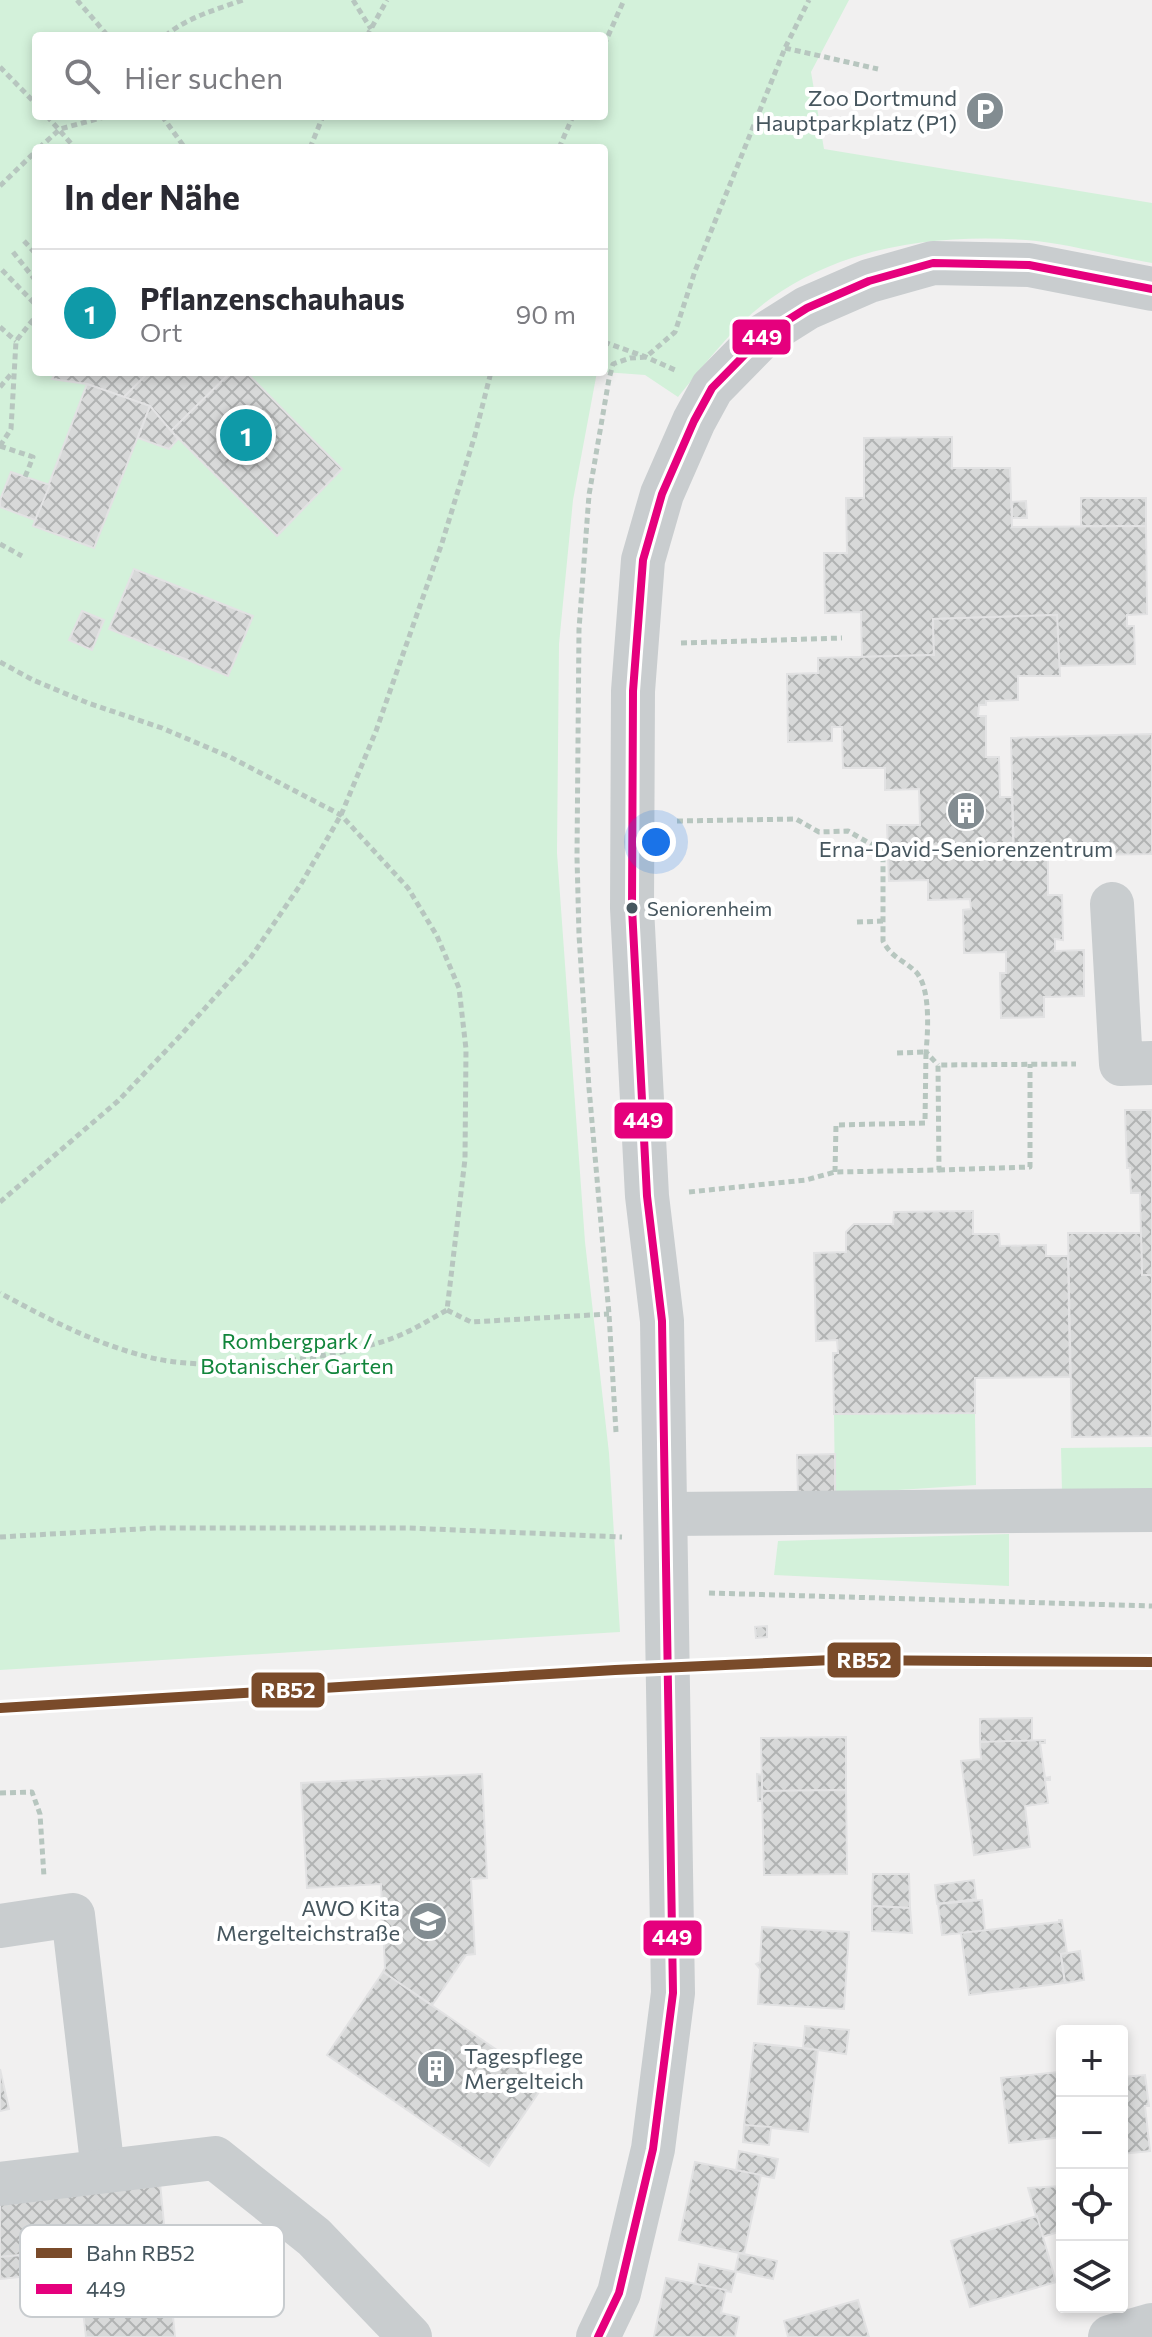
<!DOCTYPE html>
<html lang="de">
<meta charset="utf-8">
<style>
:root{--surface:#fff;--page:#f7f7f7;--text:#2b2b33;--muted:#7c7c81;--line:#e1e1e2;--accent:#ea580c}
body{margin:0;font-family:Commissioner,sans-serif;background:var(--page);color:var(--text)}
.controls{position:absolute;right:24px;bottom:24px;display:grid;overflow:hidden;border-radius:8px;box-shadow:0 4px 12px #0003}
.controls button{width:72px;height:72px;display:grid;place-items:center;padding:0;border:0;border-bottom:2px solid var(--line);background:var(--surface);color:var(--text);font:40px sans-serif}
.you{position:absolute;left:656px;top:842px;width:28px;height:28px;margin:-20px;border:6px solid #fff;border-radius:50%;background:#1a73e8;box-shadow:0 0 0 12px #1a73e833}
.badge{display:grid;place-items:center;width:52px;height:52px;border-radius:50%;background:var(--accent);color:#fff;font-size:26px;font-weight:700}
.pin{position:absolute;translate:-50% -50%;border:4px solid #fff;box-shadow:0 2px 8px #0006}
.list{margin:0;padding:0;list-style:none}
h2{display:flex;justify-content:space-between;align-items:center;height:104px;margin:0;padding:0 32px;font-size:34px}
h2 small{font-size:26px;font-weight:400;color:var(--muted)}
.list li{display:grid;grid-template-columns:52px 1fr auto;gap:24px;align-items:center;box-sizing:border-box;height:128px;padding:0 32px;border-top:2px solid var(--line)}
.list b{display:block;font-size:30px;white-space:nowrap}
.list p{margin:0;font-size:26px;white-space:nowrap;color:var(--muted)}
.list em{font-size:26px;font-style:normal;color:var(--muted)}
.icon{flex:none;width:44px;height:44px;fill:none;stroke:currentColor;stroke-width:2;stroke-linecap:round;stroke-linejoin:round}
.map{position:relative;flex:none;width:1152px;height:2337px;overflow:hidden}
.search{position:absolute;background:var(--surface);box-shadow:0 4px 12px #0003;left:32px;top:32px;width:576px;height:88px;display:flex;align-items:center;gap:20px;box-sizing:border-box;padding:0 28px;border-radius:8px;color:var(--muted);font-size:30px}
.panel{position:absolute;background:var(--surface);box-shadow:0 4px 12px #0003;left:32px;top:144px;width:576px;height:232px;border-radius:8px}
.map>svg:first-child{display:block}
.green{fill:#d3f1da;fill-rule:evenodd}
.building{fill:url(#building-cross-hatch);stroke:#e2e2e3;stroke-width:2}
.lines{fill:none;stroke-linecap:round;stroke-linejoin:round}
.path{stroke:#b7c6bf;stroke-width:5;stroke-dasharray:6 4;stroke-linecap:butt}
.minor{stroke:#c9cdcf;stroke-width:44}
.bus-1-casing{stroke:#fff;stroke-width:14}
.bus-1{stroke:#e5007d;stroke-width:8}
.rail-1-casing{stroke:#fff;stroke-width:16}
.rail-1{stroke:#7a4b2a;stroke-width:10}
.bus-dot{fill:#46565e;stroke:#fff;stroke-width:3}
.labels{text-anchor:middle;stroke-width:8;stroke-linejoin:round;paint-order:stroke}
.bus-label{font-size:20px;fill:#46565e;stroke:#fff;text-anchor:start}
.poi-label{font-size:22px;fill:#46565e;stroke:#fff;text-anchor:end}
.park-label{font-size:22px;fill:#11853b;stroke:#fff}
.key{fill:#fff;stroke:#c8cccf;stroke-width:2}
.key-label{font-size:22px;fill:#46565e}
.line-badge{stroke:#fff;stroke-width:3}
.badge-label{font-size:22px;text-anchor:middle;font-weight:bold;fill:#fff}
</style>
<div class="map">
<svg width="1152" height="2337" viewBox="0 0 1152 2337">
<defs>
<pattern id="building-cross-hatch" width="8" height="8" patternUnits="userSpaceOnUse" patternTransform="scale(2)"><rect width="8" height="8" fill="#d8d9d9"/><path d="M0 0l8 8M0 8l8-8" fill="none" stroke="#b1b3b3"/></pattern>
</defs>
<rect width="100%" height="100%" fill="#f1f0f0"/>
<g class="green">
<path d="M0,0H849L811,72L824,149L1152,203V263C1112,256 1065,243 1026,240C937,234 844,246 770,299C734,325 706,363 678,397L645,375L604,372V148H36V372H597L573,500L559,644L557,853L585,1242L609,1453L620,1632L0,1670ZM36,36H604V116H36Z"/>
<polygon points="975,1413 976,1485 835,1494 834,1414"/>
<polygon points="1152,1447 1152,1491 1062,1493 1061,1448"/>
<polygon points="1009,1534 1009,1586 774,1575 778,1541"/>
</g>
<g class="building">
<polygon points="56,372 149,372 124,397 87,384 52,379"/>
<polygon points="149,372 231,372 171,431 150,406 124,397"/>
<polygon points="231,372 246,372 342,469 277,536 171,431"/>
<polygon points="87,384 150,406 94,548 33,526"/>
<polygon points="150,406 178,439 169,449 138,438"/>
<polygon points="952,437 952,468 1010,468 1012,527 1146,526 1147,614 1127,615 1127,626 1134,626 1135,664 1059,666 1057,615 933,619 934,655 862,657 861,612 825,613 824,553 847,553 846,498 864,498 864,438"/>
<polygon points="11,472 50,485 35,520 0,507 0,500"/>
<rect x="1081" y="498" width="65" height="28"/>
<polygon points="1026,501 1027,518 1012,518 1012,502"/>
<polygon points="134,569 253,616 228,676 109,629"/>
<polygon points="82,611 104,620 92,650 69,640"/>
<polygon points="1057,615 1060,676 1018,676 1018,700 986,701 986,705 979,705 978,716 986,716 986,757 999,757 1000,797 1012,797 1013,843 1005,843 1006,856 1048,855 1048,895 1062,895 1063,940 1055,939 1055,951 1084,950 1084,996 1044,997 1044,1017 1001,1018 1000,973 1006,973 1006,952 964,953 963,910 971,909 970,899 928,900 928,880 889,881 887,825 920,825 919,789 885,790 885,768 843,768 842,727 832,727 832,741 788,742 787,674 818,673 818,658 934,655 933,619"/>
<polygon points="1152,734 1152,854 1014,856 1011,738"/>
<polygon points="1125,1110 1152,1110 1152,1275 1142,1275 1140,1193 1131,1193 1130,1168 1127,1168"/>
<polygon points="973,1211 973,1234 999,1234 1000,1246 1046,1245 1046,1256 1068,1256 1070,1377 975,1378 975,1413 834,1414 833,1353 838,1353 837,1340 816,1341 814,1253 846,1252 846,1232 854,1224 893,1224 894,1212"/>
<polygon points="1068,1233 1141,1233 1142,1275 1152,1275 1152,1436 1072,1437"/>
<polygon points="835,1454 835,1494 798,1495 797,1455"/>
<polygon points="767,1626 767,1637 756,1638 755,1627"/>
<polygon points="1032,1718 1032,1742 980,1742 980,1719"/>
<polygon points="846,1737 846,1790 762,1791 761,1738"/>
<polygon points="1045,1740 1045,1743 1040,1743 1045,1778 1050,1777 1050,1780 1045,1780 1048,1803 1025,1806 1030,1847 974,1855 961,1761 981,1759 980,1742"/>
<polygon points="482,1774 487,1878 471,1879 475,1954 466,1955 432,2005 383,1972 385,1968 381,1884 307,1888 301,1783"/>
<polygon points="757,1774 762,1775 762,1801 758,1801"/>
<polygon points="846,1790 847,1874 764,1875 762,1791"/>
<polygon points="873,1874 909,1874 910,1908 872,1906"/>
<polygon points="974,1880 976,1899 937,1904 935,1885"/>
<polygon points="982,1900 985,1931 942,1935 938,1904"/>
<polygon points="872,1906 910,1908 912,1933 872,1931"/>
<polygon points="1059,1920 1062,1920 1067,1953 1061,1954 1065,1983 969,1995 961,1933 1059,1922"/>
<polygon points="762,1927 849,1932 844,2009 758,2004 760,1969 756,1964 760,1962"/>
<polygon points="1080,1951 1084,1980 1065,1983 1061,1954"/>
<polygon points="383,1972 545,2083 489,2166 327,2055"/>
<polygon points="805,2026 849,2030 846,2054 803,2048"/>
<polygon points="754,2043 818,2050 808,2132 744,2125"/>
<polygon points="0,2069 9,2109 0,2111"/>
<polygon points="1058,2072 1062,2112 1062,2137 1009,2143 1001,2078"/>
<polygon points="1145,2075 1149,2106 1145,2106 1150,2151 1122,2154 1122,2077"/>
<polygon points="744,2125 771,2127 769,2145 743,2142"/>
<polygon points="739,2151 778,2159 774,2178 736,2171"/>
<polygon points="695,2162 761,2175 744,2254 679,2240"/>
<polygon points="160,2183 175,2337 86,2337 76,2250 0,2257 0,2201"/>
<polygon points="1062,2186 1062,2231 1042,2237 1028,2188"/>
<polygon points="1037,2216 1056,2282 970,2307 951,2241"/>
<polygon points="76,2250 81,2288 70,2289 68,2272 0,2279 0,2257"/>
<polygon points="739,2253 777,2261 773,2279 735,2271"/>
<polygon points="699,2264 736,2272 731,2292 695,2284"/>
<polygon points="666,2278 726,2290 721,2313 739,2317 735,2337 654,2337"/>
<polygon points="858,2300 869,2337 788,2337 784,2321"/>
</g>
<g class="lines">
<g class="path">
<polyline points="77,0 108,36"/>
<polyline points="353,0 371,29"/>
<path d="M165,36C188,17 215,10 243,0"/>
<polyline points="367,36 387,0"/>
<polyline points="604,45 624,0"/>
<polyline points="785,48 878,69"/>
<polyline points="0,67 36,104"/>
<polyline points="47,116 75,148"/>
<polyline points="162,116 185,148"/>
<polyline points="39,148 60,129 108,116"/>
<polyline points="310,148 323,116"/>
<polyline points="559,148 573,116"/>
<polyline points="0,186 36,151"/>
<polyline points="24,241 36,254"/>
<polyline points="13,252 36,281"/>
<polyline points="2,270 36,305"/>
<polyline points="0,327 16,341"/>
<polyline points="604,342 646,357 675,370"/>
<polyline points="0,387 13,372"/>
<polyline points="0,446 11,429 16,341 36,316"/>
<polyline points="0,446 33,457 25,477"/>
<polyline points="0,544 22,556"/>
<polyline points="681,643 842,638"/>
<path d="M0,662L33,680L88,703L162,728L230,757L341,815L408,888L437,936L459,988L466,1049L465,1159L447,1310C429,1320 412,1331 393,1338C333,1360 220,1372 157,1359C101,1347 50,1320 0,1293"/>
<path d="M677,821L796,819L819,832L848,831L883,851V941C892,958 902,959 915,971C931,986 928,1031 926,1052L938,1065"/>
<polyline points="857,922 884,921"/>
<polyline points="939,1170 1030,1167 1030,1064"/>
<polyline points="835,1172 836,1125 925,1123 926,1052 897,1053"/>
<polyline points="689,1192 806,1180 835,1172 939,1170 938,1065 1076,1064"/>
<polyline points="0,1202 118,1101 180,1036 251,957 301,884 341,815 376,731 442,543 475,435 491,372"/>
<polyline points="447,1310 471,1322 609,1314"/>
<polyline points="616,1432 609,1314 589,1088 579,935 577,857 579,629 589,495 609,379 613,364 630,358 646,357 675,332 695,271 785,48 809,0"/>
<polyline points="0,1537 156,1528 408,1528 622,1537"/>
<polyline points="709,1593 1152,1606"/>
<polyline points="0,1793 32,1792 40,1814 44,1877"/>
</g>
<g class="minor">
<polyline points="1112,904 1121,1064 1152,1063"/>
<polyline points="667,1514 1152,1510"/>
<polyline points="0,1926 73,1915 103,2171"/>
<polyline points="0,2184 215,2158 314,2237 410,2337"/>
<polyline points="598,2337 619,2293 653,2149 673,1993 662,1321 647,1196 632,908 633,691 643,560 662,494 694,421 712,388 764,335 807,308 869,281 933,263 1029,265 1152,289"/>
<polyline points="1110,2337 1152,2325"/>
</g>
<g class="bus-1-casing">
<polyline id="bus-1" points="598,2337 619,2293 653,2149 673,1993 662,1321 647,1196 632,908 633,691 643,560 662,494 694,421 712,388 764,335 807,308 869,281 933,263 1029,265 1152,289"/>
</g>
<use href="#bus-1" class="bus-1"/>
<g class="rail-1-casing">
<polyline id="rail-1" points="0,1708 615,1670 832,1660 1152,1662"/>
</g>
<use href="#rail-1" class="rail-1"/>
</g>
<defs>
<g id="parking-disc" transform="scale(2)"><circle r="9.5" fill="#828c91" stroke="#fff"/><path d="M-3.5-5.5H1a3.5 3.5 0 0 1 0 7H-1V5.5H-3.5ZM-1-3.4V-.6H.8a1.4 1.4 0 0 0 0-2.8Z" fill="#fff"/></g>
<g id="building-disc" transform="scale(2)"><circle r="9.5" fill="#828c91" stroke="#fff"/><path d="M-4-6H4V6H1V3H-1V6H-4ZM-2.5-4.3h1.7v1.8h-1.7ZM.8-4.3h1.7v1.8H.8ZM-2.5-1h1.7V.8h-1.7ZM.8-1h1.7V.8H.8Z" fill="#fff"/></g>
<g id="school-disc" transform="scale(2)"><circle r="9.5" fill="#828c91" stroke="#fff"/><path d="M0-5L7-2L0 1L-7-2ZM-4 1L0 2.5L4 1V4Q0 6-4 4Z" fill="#fff"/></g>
</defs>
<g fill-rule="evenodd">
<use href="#parking-disc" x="985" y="111"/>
<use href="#building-disc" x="966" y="811"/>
<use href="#school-disc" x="428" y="1921"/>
<use href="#building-disc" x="436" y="2069"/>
</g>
<circle class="bus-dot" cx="632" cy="908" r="7"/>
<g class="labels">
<g class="bus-label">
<text x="647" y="916">Seniorenheim</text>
</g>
<g class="poi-label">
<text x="957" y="106">Zoo Dortmund<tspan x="957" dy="25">Hauptparkplatz (P1)</tspan></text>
<text x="966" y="857" text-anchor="middle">Erna-David-Seniorenzentrum</text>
<text x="400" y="1916">AWO Kita<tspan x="400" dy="25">Mergelteichstraße</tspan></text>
<text x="464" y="2064" text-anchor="start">Tagespflege<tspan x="464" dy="25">Mergelteich</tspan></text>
</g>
<g class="park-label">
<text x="297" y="1349">Rombergpark /<tspan x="297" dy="25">Botanischer Garten</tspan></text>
</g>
</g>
<rect x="20" y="2225" width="264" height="92" rx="12" class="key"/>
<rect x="36" y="2248" width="36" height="10" fill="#7a4b2a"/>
<rect x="36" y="2284" width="36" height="10" fill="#e5007d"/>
<g class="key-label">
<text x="86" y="2261">Bahn RB52</text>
<text x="86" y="2297">449</text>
</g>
<g class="line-badge">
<rect x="731" y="318" width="61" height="38" rx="8" fill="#e5007d"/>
<rect x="613" y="1101" width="61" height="39" rx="8" fill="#e5007d"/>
<rect x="826" y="1641" width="76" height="38" rx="8" fill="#7a4b2a"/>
<rect x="250" y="1671" width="76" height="38" rx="8" fill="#7a4b2a"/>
<rect x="642" y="1919" width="61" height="38" rx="8" fill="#e5007d"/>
</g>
<g class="badge-label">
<text x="762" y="345">449</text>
<text x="643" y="1128">449</text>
<text x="864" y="1668">RB52</text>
<text x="288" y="1698">RB52</text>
<text x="672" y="1945">449</text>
</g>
</svg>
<div class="controls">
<button>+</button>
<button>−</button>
<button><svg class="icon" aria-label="locate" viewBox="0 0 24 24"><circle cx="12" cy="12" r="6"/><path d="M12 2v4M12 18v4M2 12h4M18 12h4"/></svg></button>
<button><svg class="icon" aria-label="layers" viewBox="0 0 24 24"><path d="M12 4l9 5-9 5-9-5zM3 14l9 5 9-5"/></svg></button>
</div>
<div class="you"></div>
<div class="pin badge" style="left:246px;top:435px;background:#0f9aa8">1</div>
<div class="search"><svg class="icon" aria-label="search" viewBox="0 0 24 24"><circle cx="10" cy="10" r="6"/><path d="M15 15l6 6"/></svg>Hier suchen</div>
<section class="panel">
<h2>In der Nähe<small></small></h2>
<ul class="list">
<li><span class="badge" style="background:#0f9aa8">1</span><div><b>Pflanzenschauhaus</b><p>Ort</p></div><em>90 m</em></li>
</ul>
</section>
</div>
